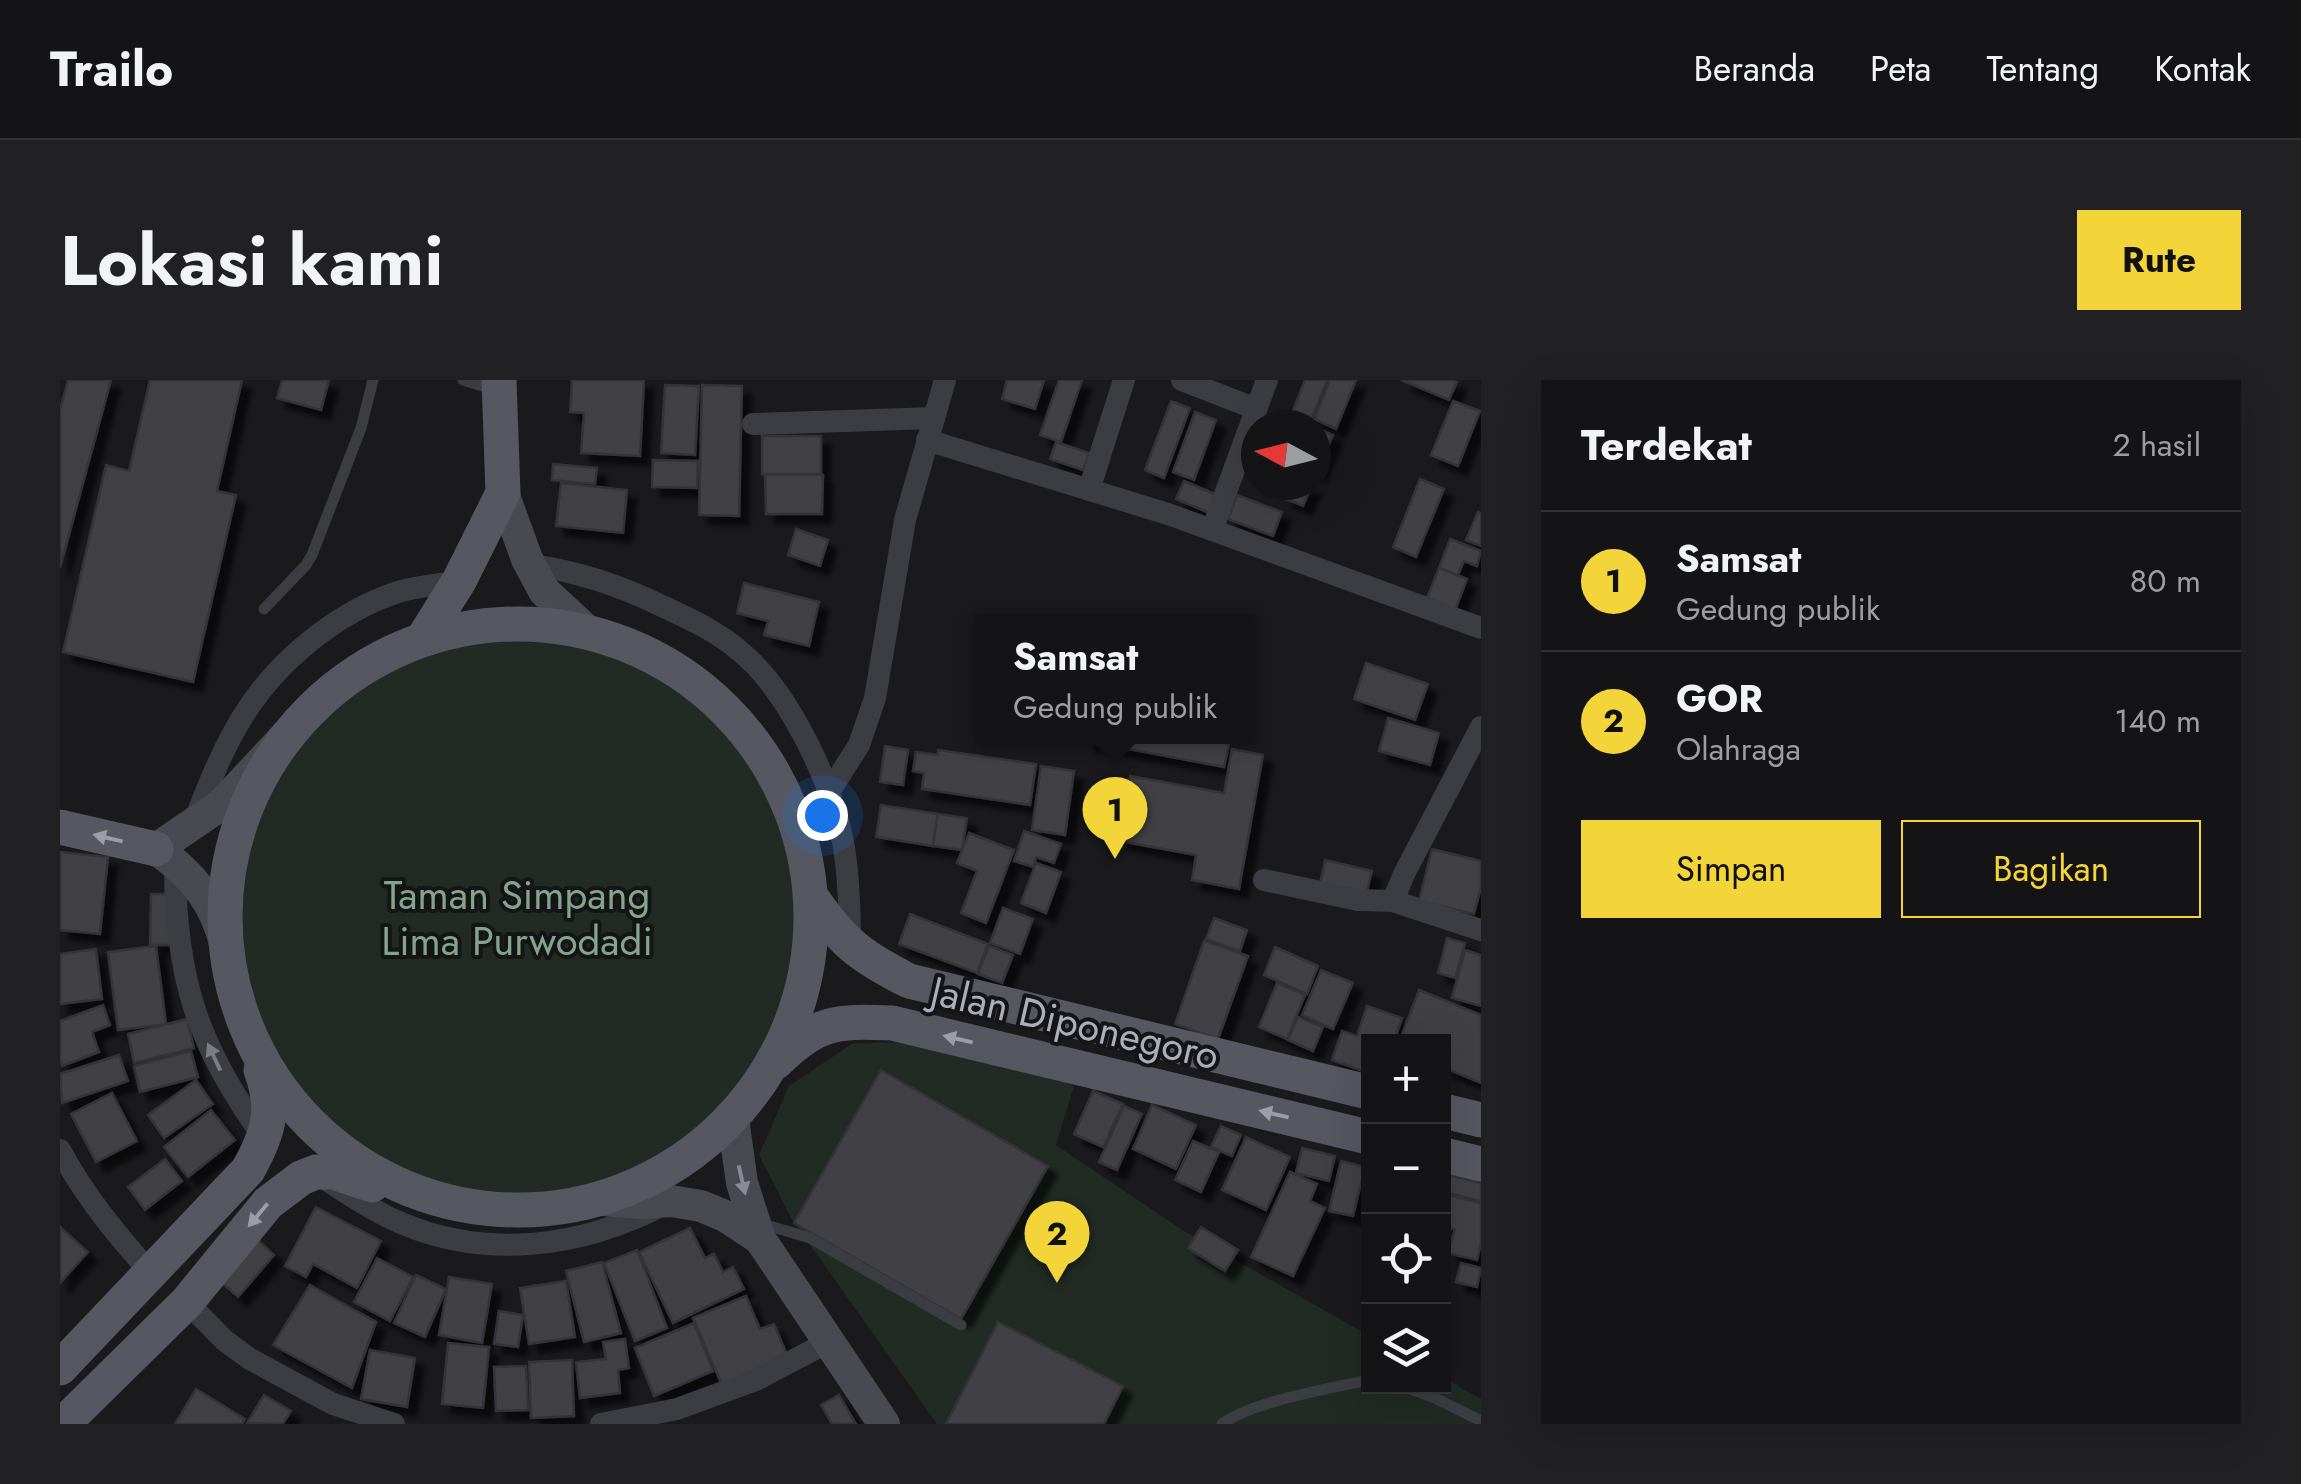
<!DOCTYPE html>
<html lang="id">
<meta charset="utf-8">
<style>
:root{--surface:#141315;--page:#212022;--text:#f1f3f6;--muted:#9d9ea0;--line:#333234;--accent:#f4d539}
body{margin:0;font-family:Jost,sans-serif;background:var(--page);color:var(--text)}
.controls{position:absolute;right:30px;bottom:30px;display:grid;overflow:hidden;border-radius:0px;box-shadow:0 10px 40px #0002}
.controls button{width:90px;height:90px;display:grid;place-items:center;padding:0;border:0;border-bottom:2px solid var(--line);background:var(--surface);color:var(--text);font:50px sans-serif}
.compass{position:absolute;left:1181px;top:30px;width:90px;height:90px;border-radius:50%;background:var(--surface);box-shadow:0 10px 40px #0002;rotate:277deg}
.you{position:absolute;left:762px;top:435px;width:35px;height:35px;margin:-25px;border:8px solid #fff;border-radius:50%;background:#1a73e8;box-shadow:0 0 0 15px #1a73e833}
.badge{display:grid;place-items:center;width:65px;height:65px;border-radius:50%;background:var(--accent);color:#111;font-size:32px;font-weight:700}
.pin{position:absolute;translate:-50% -82px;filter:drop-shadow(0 2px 5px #0008)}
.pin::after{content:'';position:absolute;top:52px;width:35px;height:30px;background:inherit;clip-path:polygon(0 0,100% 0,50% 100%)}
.popup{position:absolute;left:915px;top:234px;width:280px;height:130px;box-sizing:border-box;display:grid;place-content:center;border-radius:0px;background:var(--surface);filter:drop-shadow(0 2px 8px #0005);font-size:32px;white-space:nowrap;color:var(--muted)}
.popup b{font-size:38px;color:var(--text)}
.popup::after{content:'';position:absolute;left:50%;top:100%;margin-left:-20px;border:20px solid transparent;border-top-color:var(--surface)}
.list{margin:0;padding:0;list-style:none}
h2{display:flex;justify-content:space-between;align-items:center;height:130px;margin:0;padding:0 40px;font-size:42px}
h2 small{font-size:32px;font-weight:400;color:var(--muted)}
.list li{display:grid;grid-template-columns:65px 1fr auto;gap:30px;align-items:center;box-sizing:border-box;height:140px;padding:0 40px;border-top:2px solid var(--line)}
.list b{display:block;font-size:38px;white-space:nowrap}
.list p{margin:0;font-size:32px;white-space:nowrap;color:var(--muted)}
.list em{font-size:32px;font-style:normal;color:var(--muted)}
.actions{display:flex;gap:20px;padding:30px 40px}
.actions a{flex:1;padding:22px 0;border:2px solid var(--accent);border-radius:0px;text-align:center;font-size:35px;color:var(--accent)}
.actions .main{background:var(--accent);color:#111}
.icon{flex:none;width:55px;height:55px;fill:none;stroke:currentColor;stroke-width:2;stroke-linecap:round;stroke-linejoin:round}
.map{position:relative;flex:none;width:1421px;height:1044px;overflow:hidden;border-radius:0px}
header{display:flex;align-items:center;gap:60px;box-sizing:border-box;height:140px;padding:0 50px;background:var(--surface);border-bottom:2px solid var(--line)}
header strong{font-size:48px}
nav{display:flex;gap:55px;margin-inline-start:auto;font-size:35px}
.intro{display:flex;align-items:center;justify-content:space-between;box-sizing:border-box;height:240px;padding:0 60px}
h1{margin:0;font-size:70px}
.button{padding:25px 45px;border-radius:0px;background:var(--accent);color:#111;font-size:35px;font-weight:700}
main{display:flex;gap:60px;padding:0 60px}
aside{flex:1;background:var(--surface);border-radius:0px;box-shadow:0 10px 40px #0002}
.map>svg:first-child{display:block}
.green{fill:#212a23}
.building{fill:#414145;stroke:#343338;stroke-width:2.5;filter:url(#shadow)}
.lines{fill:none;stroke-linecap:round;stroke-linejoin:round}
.lane{stroke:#3c3c43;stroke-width:11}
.street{stroke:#3c3c43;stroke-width:22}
.secondary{stroke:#484951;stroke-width:32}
.primary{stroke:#565760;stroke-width:35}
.oneway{fill:#9b9da9}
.oneway2{fill:#7a7b85}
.oneway3{fill:#898b96}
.labels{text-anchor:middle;stroke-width:8;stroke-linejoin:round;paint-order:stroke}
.park-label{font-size:40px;fill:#83a68b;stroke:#151417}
.street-label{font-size:40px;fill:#acaebb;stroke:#151417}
</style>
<header>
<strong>Trailo</strong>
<nav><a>Beranda</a><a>Peta</a><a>Tentang</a><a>Kontak</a></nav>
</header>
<div class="intro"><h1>Lokasi kami</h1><a class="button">Rute</a></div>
<main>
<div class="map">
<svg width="1421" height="1044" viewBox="0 0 1421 1044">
<defs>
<filter id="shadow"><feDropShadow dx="9" dy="9" stdDeviation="2.5" flood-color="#0009"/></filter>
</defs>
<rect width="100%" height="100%" fill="#1a191c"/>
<g class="green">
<circle cx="458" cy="537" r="293"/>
<polygon points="850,662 987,694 1014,706 996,765 1124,851 1308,955 1308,1006 1384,1006 1384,998 1421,1019 1421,1044 877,1044 731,838 699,775 729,706 793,663"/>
</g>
<g class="building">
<polygon points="8,0 51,0 0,188 0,30"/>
<polygon points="90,0 182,0 157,111 176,115 133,302 3,272 46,85 69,91"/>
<polygon points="222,0 269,0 261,30 217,18"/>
<polygon points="512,0 584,0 580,76 521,73 524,33 510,32"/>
<polygon points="947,0 984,0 975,29 942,19"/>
<polygon points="999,0 1022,0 1001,62 980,55"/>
<polygon points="1245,0 1267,0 1252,38 1233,30"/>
<polygon points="1270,0 1296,0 1276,49 1254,39"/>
<polygon points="1341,0 1392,0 1397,2 1389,20"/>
<polygon points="605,5 639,6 635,75 601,73"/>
<polygon points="642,5 682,6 679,136 639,135"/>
<polygon points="1111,21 1130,28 1104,98 1085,90"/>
<polygon points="1393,21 1420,31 1398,86 1371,75"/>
<polygon points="1135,32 1156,40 1134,100 1113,92"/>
<polygon points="1256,48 1273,55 1256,95"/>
<rect x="702" y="56" width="59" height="38"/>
<polygon points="996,62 1029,73 1023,90 990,79"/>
<polygon points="593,80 638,81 637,108 592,107"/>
<polygon points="493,84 537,88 535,104 492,100"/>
<polygon points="705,95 763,95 762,134 706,134"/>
<polygon points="1360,99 1384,109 1356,177 1333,167"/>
<polygon points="1124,101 1157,115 1150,133 1116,119"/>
<polygon points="501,103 567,110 563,153 496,146"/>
<polygon points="1228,105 1252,105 1243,126 1223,118"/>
<polygon points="1177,115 1222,132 1213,156 1168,139"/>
<polygon points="1418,132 1421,133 1421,166 1406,160"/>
<polygon points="736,149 768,160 760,186 728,175"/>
<polygon points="1390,159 1421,171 1417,186 1404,181 1398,195 1379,188"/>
<polygon points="1379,188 1407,199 1395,230 1367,218"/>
<polygon points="684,203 759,222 749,266 704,255 708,241 677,233"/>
<polygon points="1306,283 1368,304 1355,340 1294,319"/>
<polygon points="1328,338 1379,353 1370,385 1319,371"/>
<polygon points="1027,356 1132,356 1169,364 1164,387 1026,361"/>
<polygon points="825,366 848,370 843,405 820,402"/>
<polygon points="1172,369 1203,375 1179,509 1132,500 1136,475 1059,461 1070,396 1164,413"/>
<polygon points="878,370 976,384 970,425 862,409 864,393 853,391 856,372 878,375"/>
<polygon points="981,386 1014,391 1005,455 972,450"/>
<polygon points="821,425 878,434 873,466 816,457"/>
<polygon points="878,434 907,438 902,470 873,466"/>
<polygon points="964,451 1001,464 994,483 976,477 973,487 954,481"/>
<polygon points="909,453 954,470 926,543 901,533 917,491 897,483"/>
<polygon points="1372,469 1421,481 1421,507 1414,534 1359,521"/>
<polygon points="0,472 48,477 40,554 0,550"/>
<polygon points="1265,480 1312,491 1305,519 1259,509"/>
<polygon points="976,483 1001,492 986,533 961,523"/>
<polygon points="91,514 115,514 114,565 90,565"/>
<polygon points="943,528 973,539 960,574 930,563"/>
<polygon points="850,534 928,564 917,593 839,564"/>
<polygon points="1154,538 1187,550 1180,571 1146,559"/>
<polygon points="1387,558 1405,563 1395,598 1378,593"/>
<polygon points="1144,561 1188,576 1158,659 1115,644"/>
<polygon points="96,566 106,644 58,650 48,572"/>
<polygon points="929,566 953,575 942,603 918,594"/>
<polygon points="1215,567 1258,586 1247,614 1204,595"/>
<polygon points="36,569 42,619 0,624 0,574"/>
<polygon points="1405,570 1421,575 1421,626 1392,618"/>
<polygon points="1261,590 1293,603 1273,649 1242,635"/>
<polygon points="1217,603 1245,615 1227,659 1199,647"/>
<polygon points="1359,610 1421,635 1421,703 1384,688 1384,662 1339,662"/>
<polygon points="43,625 50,645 32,652 39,672 2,686 0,680 0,641"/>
<polygon points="1307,626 1342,638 1334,662 1308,662 1308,693 1272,680 1282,651 1297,656"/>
<polygon points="1238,637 1263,647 1253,671 1228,660"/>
<polygon points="127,639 134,668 74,683 68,654"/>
<polygon points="131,671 138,697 80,712 74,686"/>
<polygon points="59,675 68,701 2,723 0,694"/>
<polygon points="821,690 988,786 901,939 734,843"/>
<polygon points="136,700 153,724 104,758 88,735"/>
<polygon points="1033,711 1063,724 1043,767 1014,754"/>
<polygon points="52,713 77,761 36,782 11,734"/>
<polygon points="1092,725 1136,745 1116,789 1073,769"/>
<polygon points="1064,726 1082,734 1057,790 1039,782"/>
<polygon points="151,730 175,760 128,797 104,767"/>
<polygon points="1161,746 1181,755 1172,776 1151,767"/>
<polygon points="1186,757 1230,777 1206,830 1162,810"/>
<polygon points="1133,761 1159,772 1141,812 1115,800"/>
<polygon points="1242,768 1275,776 1269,801 1236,793"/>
<polygon points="105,779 122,801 85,830 68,807"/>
<polygon points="1281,781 1305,787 1293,836 1269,831"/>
<polygon points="1230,792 1257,804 1250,821 1265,828 1233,896 1191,877"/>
<polygon points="1384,794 1421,803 1421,821 1384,812"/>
<polygon points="1384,814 1421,823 1421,863 1417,880 1388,873 1395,849 1384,846"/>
<polygon points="256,827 321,861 297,908 253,884 246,897 225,886"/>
<polygon points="0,847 28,872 0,903"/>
<polygon points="1141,847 1178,870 1165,891 1128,868"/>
<polygon points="630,848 645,878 654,874 663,892 673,887 684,909 613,943 579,872"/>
<polygon points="198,860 214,875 178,917 161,902"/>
<polygon points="577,870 607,948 575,961 544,883"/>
<polygon points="317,878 353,897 330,941 294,922"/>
<polygon points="542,882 561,953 524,962 506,891"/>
<polygon points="1401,883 1421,888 1417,907 1396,902"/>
<polygon points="356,895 386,909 365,957 334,943"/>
<polygon points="389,897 432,904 422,963 379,955"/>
<polygon points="506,901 515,957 469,964 460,908"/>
<polygon points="250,905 316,942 292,1008 213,965"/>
<polygon points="686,916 700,949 714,944 728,977 662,1005 633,938"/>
<polygon points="439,931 463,935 458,967 434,964"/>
<polygon points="938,942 1063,1006 1044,1044 886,1044"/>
<polygon points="634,943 653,991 594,1016 575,968"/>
<polygon points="565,959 569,988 558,990 560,1013 520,1018 516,982 546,979 543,962"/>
<polygon points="388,963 429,967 423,1028 382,1024"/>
<polygon points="310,970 355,978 347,1027 301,1019"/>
<polygon points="512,980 514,1036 471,1038 469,982"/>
<polygon points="466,986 468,1030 436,1031 434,987"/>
<polygon points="136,1009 185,1039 182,1044 115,1044"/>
<polygon points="204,1015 231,1031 223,1044 187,1043"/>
<polygon points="779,1015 796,1044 772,1044 761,1025"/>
</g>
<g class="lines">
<g class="lane">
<polyline points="403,0 435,10"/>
<polyline points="204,229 246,185 252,175 301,48 313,0"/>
<polyline points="703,844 750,858 901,945"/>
<polyline points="1343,1006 1375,1018 1421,1041"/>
<path d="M1162,1044C1193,1021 1269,1009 1308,1000"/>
</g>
<g class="street">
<polyline points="1122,0 1196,29"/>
<polyline points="693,44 874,38"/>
<polyline points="867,60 1108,134 1421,248"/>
<polyline points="1029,110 1064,0"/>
<polyline points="1152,150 1207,0"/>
<path d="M470,185C517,191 559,205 602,226C630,239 658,252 681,272C730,313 773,405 784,467C789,500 790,533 790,567"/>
<polyline points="769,412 799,365 815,318 845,140 885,0"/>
<path d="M134,442C148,406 163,368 183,336C217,281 277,232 338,212C357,206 379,205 399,201"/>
<path d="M115,482C115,597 137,666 205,759"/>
<polyline points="1204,500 1298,520 1333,521 1344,494 1421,347"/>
<polyline points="1333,521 1421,550"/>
<path d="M0,770C24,815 56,854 90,892"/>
<path d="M267,800C291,816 315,832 341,843C428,880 522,867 603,825"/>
<polyline points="127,922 164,960 190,979 273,1024 334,1044"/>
<polyline points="541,1044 617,1029 696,1000 768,962"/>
</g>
<g class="secondary">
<polyline points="443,113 467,179 484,211 525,249"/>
<path d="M171,594C163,537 144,502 96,469L162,424L233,348"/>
<polyline points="673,739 682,803 700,859 824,1044"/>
<polyline points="543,820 581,823 611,821 641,826 665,836 700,859"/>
</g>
<g class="primary">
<circle cx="458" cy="537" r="293"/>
<polyline points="364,257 399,201 443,113 439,0"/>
<polyline points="0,447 96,469"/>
<path d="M752,518C783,563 800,576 849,601L1308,712"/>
<path d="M716,682C759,641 774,641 832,643L1308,757"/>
<polyline points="1384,731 1421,740"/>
<polyline points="1384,775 1421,784"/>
<path d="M0,988L188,790C208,754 216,731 201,690"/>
<polyline points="3,1044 127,922 208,823 241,798 256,792 273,792 312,805"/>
</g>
</g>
<defs><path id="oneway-solid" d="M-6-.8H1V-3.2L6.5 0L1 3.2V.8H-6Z" transform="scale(2.5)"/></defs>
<g class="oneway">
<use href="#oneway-solid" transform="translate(48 458) rotate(-167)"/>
<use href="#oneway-solid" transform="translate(898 659) rotate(-167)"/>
<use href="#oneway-solid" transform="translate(1214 734) rotate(-167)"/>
<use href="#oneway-solid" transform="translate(198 835) rotate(130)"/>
</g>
<use class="oneway2" href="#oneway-solid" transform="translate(154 677) rotate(-115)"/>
<use class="oneway3" href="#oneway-solid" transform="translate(682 800) rotate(77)"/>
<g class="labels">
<g class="park-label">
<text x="457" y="529">Taman Simpang<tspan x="457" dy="46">Lima Purwodadi</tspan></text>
</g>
<g class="street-label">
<text transform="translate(1015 643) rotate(13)" y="14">Jalan Diponegoro</text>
</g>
</g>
</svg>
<div class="controls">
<button>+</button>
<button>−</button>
<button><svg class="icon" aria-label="locate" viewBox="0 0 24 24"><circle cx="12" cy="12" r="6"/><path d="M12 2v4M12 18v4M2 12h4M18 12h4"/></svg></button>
<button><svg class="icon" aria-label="layers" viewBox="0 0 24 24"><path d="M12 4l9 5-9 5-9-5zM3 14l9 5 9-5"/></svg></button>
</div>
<svg class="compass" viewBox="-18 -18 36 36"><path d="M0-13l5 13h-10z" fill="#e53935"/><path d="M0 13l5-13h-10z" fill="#9d9ea0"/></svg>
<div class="you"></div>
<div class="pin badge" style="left:1055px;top:479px">1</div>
<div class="popup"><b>Samsat</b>Gedung publik</div>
<div class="pin badge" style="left:997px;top:903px">2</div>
</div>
<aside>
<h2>Terdekat<small>2 hasil</small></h2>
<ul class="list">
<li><span class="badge">1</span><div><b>Samsat</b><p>Gedung publik</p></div><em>80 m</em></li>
<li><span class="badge">2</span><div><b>GOR</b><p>Olahraga</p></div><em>140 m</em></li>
</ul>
<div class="actions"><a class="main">Simpan</a><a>Bagikan</a></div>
</aside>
</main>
